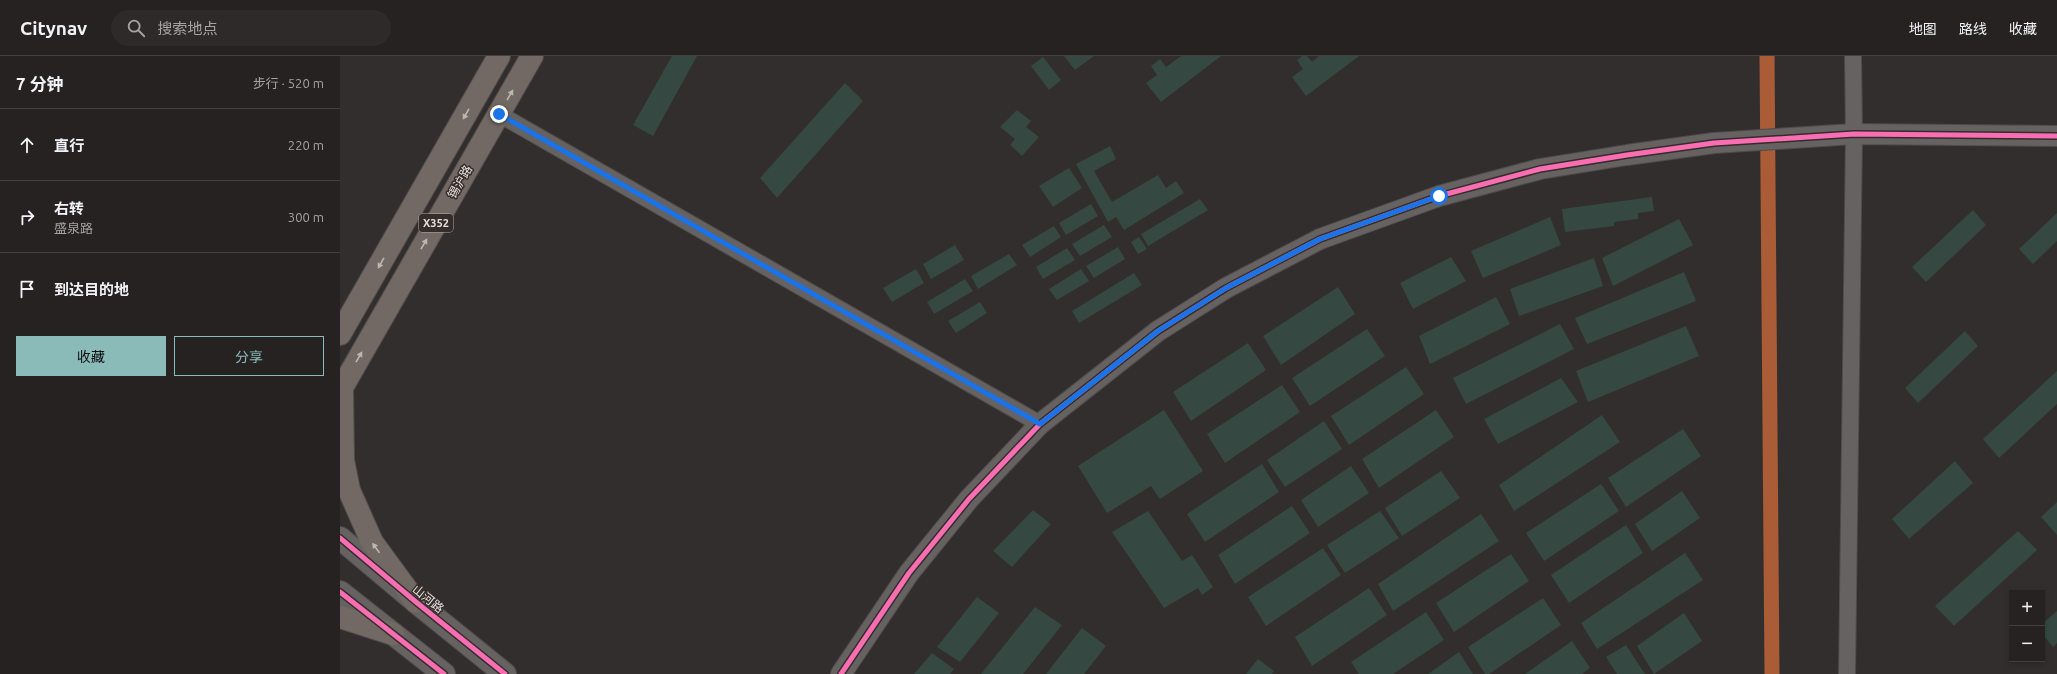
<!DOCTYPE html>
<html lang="zh">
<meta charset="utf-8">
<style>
:root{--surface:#262222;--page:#2e2a2a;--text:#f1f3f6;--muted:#a4a4a5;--line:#423f40;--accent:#8bbbb9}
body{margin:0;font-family:Ubuntu,"Noto Sans SC",sans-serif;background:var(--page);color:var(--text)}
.controls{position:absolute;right:12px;bottom:12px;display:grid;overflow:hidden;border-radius:0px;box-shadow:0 2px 6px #0003}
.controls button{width:36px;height:36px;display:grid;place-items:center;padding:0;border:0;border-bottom:1px solid var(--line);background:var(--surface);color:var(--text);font:20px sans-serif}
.stop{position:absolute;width:12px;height:12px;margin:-9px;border:3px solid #1a73e8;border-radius:50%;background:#fff}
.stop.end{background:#1a73e8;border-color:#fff;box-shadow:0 1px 4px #0008}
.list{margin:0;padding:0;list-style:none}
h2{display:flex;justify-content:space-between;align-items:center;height:52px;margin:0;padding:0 16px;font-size:17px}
h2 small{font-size:13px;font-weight:400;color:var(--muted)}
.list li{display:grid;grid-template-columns:26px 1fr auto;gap:12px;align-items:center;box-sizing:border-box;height:72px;padding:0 16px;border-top:1px solid var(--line)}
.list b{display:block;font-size:15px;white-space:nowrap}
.list p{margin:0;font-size:13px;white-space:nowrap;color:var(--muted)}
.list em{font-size:13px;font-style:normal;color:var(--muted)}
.actions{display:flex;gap:8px;padding:12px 16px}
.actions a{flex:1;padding:9px 0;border:1px solid var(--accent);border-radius:0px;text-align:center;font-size:14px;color:var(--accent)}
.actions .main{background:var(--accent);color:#111}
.icon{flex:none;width:22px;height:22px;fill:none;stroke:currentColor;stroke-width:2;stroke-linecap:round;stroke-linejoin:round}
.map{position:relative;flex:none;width:1717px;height:618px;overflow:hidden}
header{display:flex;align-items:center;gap:24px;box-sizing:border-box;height:56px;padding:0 20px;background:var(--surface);border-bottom:1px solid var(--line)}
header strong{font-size:19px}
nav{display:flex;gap:22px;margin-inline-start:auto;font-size:14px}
.search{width:280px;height:36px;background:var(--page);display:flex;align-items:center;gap:10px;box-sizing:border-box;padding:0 14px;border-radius:22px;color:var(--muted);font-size:15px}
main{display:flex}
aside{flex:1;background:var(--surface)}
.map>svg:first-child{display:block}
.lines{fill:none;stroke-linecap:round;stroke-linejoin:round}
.canal{stroke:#a95c36;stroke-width:15}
.building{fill:#354842}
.minor-casing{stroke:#4f4b4a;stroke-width:18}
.tertiary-casing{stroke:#4f4b4a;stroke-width:22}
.secondary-casing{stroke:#4f4b4a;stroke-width:24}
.primary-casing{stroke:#4f4b4a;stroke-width:24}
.minor{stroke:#656261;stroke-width:16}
.tertiary{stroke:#656261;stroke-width:20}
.secondary{stroke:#656261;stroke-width:22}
.primary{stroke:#726964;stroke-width:22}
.cycleway-casing{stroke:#352d2a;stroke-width:8}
.cycleway{stroke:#f96db3;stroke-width:5}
.oneway{fill:#bdb7b4}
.route{stroke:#1a73e8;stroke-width:5}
.labels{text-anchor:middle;stroke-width:3;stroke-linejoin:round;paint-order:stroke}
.shield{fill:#352d2a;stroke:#b1aba9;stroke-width:1}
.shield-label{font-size:11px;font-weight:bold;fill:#e6e1df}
.street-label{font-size:12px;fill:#e6e1df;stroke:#352d2a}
</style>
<header>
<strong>Citynav</strong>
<div class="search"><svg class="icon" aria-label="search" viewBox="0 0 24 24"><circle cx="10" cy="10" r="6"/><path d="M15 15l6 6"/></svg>搜索地点</div>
<nav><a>地图</a><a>路线</a><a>收藏</a></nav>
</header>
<main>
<aside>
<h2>7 分钟<small>步行 · 520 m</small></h2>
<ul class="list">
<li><svg class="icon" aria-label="ahead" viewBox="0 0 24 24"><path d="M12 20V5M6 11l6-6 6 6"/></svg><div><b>直行</b></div><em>220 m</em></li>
<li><svg class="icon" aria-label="right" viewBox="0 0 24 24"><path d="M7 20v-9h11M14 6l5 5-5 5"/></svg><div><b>右转</b><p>盛泉路</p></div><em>300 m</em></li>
<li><svg class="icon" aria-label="arrive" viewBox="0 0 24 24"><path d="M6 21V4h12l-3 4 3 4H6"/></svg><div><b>到达目的地</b></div></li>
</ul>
<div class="actions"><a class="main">收藏</a><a>分享</a></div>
</aside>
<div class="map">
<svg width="1717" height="618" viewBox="0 0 1717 618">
<rect width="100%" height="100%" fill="#322e2d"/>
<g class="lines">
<polyline class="canal" points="1427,0 1432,618"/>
</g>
<g class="building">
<polygon points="332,0 357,0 313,80 293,69"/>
<polygon points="724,0 754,0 735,14"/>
<polygon points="841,0 881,0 821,46 806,27 817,19 811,10 820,3 826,11"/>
<polygon points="962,0 967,0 972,6 979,0 1019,0 966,40 952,21 963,13 957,4"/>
<polygon points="703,1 721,24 709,34 691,10"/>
<polygon points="505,27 523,45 437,142 420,122"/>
<polygon points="677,54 691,65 686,71 699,81 682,100 670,89 675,83 660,71"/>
<polygon points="770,90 776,103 754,115 772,146 818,119 826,132 836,125 844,137 784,174 776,161 768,166 736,108"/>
<polygon points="729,112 742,132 713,151 699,130"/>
<polygon points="1312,141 1314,155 1298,157 1298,163 1274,166 1274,170 1225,176 1222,153"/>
<polygon points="860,143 868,154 808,190 801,178"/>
<polygon points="751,148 758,160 726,179 719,167"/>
<polygon points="1633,154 1646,169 1586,226 1572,211"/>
<polygon points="1717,157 1717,185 1693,208 1679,193"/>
<polygon points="1210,161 1221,189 1143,222 1131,195"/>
<polygon points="1339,163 1353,189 1273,230 1262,202"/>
<polygon points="764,169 772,181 740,200 732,188"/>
<polygon points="714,170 721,181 690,201 682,189"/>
<polygon points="799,181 807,193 798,198 791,186"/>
<polygon points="615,189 624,204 591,223 583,208"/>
<polygon points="778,191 785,203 754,222 746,210"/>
<polygon points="727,192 735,204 703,223 696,211"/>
<polygon points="669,198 677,209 638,233 631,220"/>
<polygon points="1111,201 1126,225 1073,253 1060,227"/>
<polygon points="1254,202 1263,230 1179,260 1170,233"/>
<polygon points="576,213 584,227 552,246 543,232"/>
<polygon points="741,213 749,225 717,244 709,233"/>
<polygon points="1344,216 1356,245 1247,288 1235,262"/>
<polygon points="794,217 802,229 739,267 732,255"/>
<polygon points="625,223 633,235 594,258 587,246"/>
<polygon points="998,231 1015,258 941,309 923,280"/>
<polygon points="1156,241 1170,268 1090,308 1079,280"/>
<polygon points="640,246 647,257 616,277 608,265"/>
<polygon points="1220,268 1234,293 1126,348 1113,322"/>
<polygon points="1346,270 1359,300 1248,346 1236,315"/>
<polygon points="1027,273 1045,300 970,350 952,322"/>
<polygon points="1625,275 1638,290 1578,347 1565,332"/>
<polygon points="908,287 926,314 851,365 833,336"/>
<polygon points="1066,311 1084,338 1009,389 991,360"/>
<polygon points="1717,315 1717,348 1659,402 1643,383"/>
<polygon points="1221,322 1238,346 1158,388 1144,363"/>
<polygon points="942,329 960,356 885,407 867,378"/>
<polygon points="824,354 863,415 820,443 811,430 767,457 738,410"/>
<polygon points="1096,354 1114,381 1039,432 1022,403"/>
<polygon points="1262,359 1280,386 1174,455 1159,429"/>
<polygon points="984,365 1002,393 945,431 927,404"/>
<polygon points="1343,373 1361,400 1286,451 1268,422"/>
<polygon points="1615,405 1633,427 1569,483 1552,463"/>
<polygon points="922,408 939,436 865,486 847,458"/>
<polygon points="1011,410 1029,437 978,471 961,444"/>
<polygon points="1101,415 1120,442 1062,480 1045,452"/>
<polygon points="1261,428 1279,455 1204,505 1186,477"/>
<polygon points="1342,435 1360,462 1312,495 1295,468"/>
<polygon points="1717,446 1717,479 1701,461"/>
<polygon points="952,450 970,477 895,528 878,499"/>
<polygon points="693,454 711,468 672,511 653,495"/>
<polygon points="808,455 842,505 852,499 873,531 862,539 858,532 824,552 772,476"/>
<polygon points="1040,455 1059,482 1005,517 987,489"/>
<polygon points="1141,458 1159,485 1053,555 1038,528"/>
<polygon points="1286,469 1303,497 1229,547 1211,519"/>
<polygon points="1678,475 1697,494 1614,570 1595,550"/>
<polygon points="983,492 1001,519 926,570 908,541"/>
<polygon points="1345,497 1363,524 1257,593 1241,567"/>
<polygon points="1171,498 1189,525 1114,576 1096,547"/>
<polygon points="1029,532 1047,559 972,610 955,581"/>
<polygon points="637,541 659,557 620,606 597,591"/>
<polygon points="1203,542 1221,569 1149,618 1145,618 1128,591"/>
<polygon points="695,551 722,569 683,618 641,618"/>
<polygon points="1717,555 1717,587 1713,591 1702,578 1702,568"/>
<polygon points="1086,556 1104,584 1053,618 1019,618 1011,606"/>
<polygon points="1344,557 1362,585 1314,618 1297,590"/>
<polygon points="742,572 766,590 744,618 706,618"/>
<polygon points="1232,585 1250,612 1242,618 1185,618"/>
<polygon points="1286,589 1305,618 1277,618 1266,601"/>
<polygon points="1119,596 1133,618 1088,618"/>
<polygon points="592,597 614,613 610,618 574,618"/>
<polygon points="918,603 934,615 932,618 906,618"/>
</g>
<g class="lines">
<g class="minor-casing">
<g id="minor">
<polyline points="159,58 700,368"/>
<polyline points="1507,618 1514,78 1513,0"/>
</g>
</g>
<g class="tertiary-casing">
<polyline id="tertiary" points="501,618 569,517 629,443 700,368 818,275 886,232 980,183 1099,140 1200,113 1287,99 1374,87 1514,78 1717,80"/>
</g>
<g class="secondary-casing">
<g id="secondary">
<polyline points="0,482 76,546 165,618"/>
<polyline points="0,536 104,618"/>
</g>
</g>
<g class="primary-casing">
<g id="primary">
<polyline points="0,278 159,0"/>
<polyline points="2,332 3,404 9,434 32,486 76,546"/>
<polyline points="0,335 192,0"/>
<polyline points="0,561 53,578"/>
</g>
</g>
<use href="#minor" class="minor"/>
<use href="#tertiary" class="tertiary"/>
<use href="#secondary" class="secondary"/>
<use href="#primary" class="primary"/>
<g class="cycleway-casing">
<g id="cycleway">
<polyline points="0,482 76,546 165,618"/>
<polyline points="0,536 104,618"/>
<polyline points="501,618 569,517 629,443 700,368 818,275 886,232 980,183 1099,140 1200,113 1287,99 1374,87 1514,78 1717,80"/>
</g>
</g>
<use href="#cycleway" class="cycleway"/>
</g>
<defs><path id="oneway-solid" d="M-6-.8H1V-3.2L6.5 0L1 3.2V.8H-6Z"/></defs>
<g class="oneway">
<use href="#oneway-solid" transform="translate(170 39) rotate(-60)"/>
<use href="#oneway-solid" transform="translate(126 58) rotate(120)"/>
<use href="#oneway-solid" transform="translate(84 188) rotate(-60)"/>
<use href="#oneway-solid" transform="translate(41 207) rotate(120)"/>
<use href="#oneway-solid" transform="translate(19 301) rotate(-60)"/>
<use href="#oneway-solid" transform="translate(36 492) rotate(-126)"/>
</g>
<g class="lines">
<polyline class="route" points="159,58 700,368 818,275 886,232 980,183 1099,140"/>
</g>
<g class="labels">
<rect class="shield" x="79" y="158" width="34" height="18" rx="3"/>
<g class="shield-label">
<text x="96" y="171">X352</text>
</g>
<g class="street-label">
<text transform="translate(120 126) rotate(-60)" y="4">锡沪路</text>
<text transform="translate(88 543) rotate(39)" y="4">山河路</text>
</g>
</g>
</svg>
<div class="controls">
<button>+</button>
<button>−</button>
</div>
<div class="stop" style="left:1099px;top:140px"></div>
<div class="stop end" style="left:159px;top:58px"></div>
</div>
</main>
